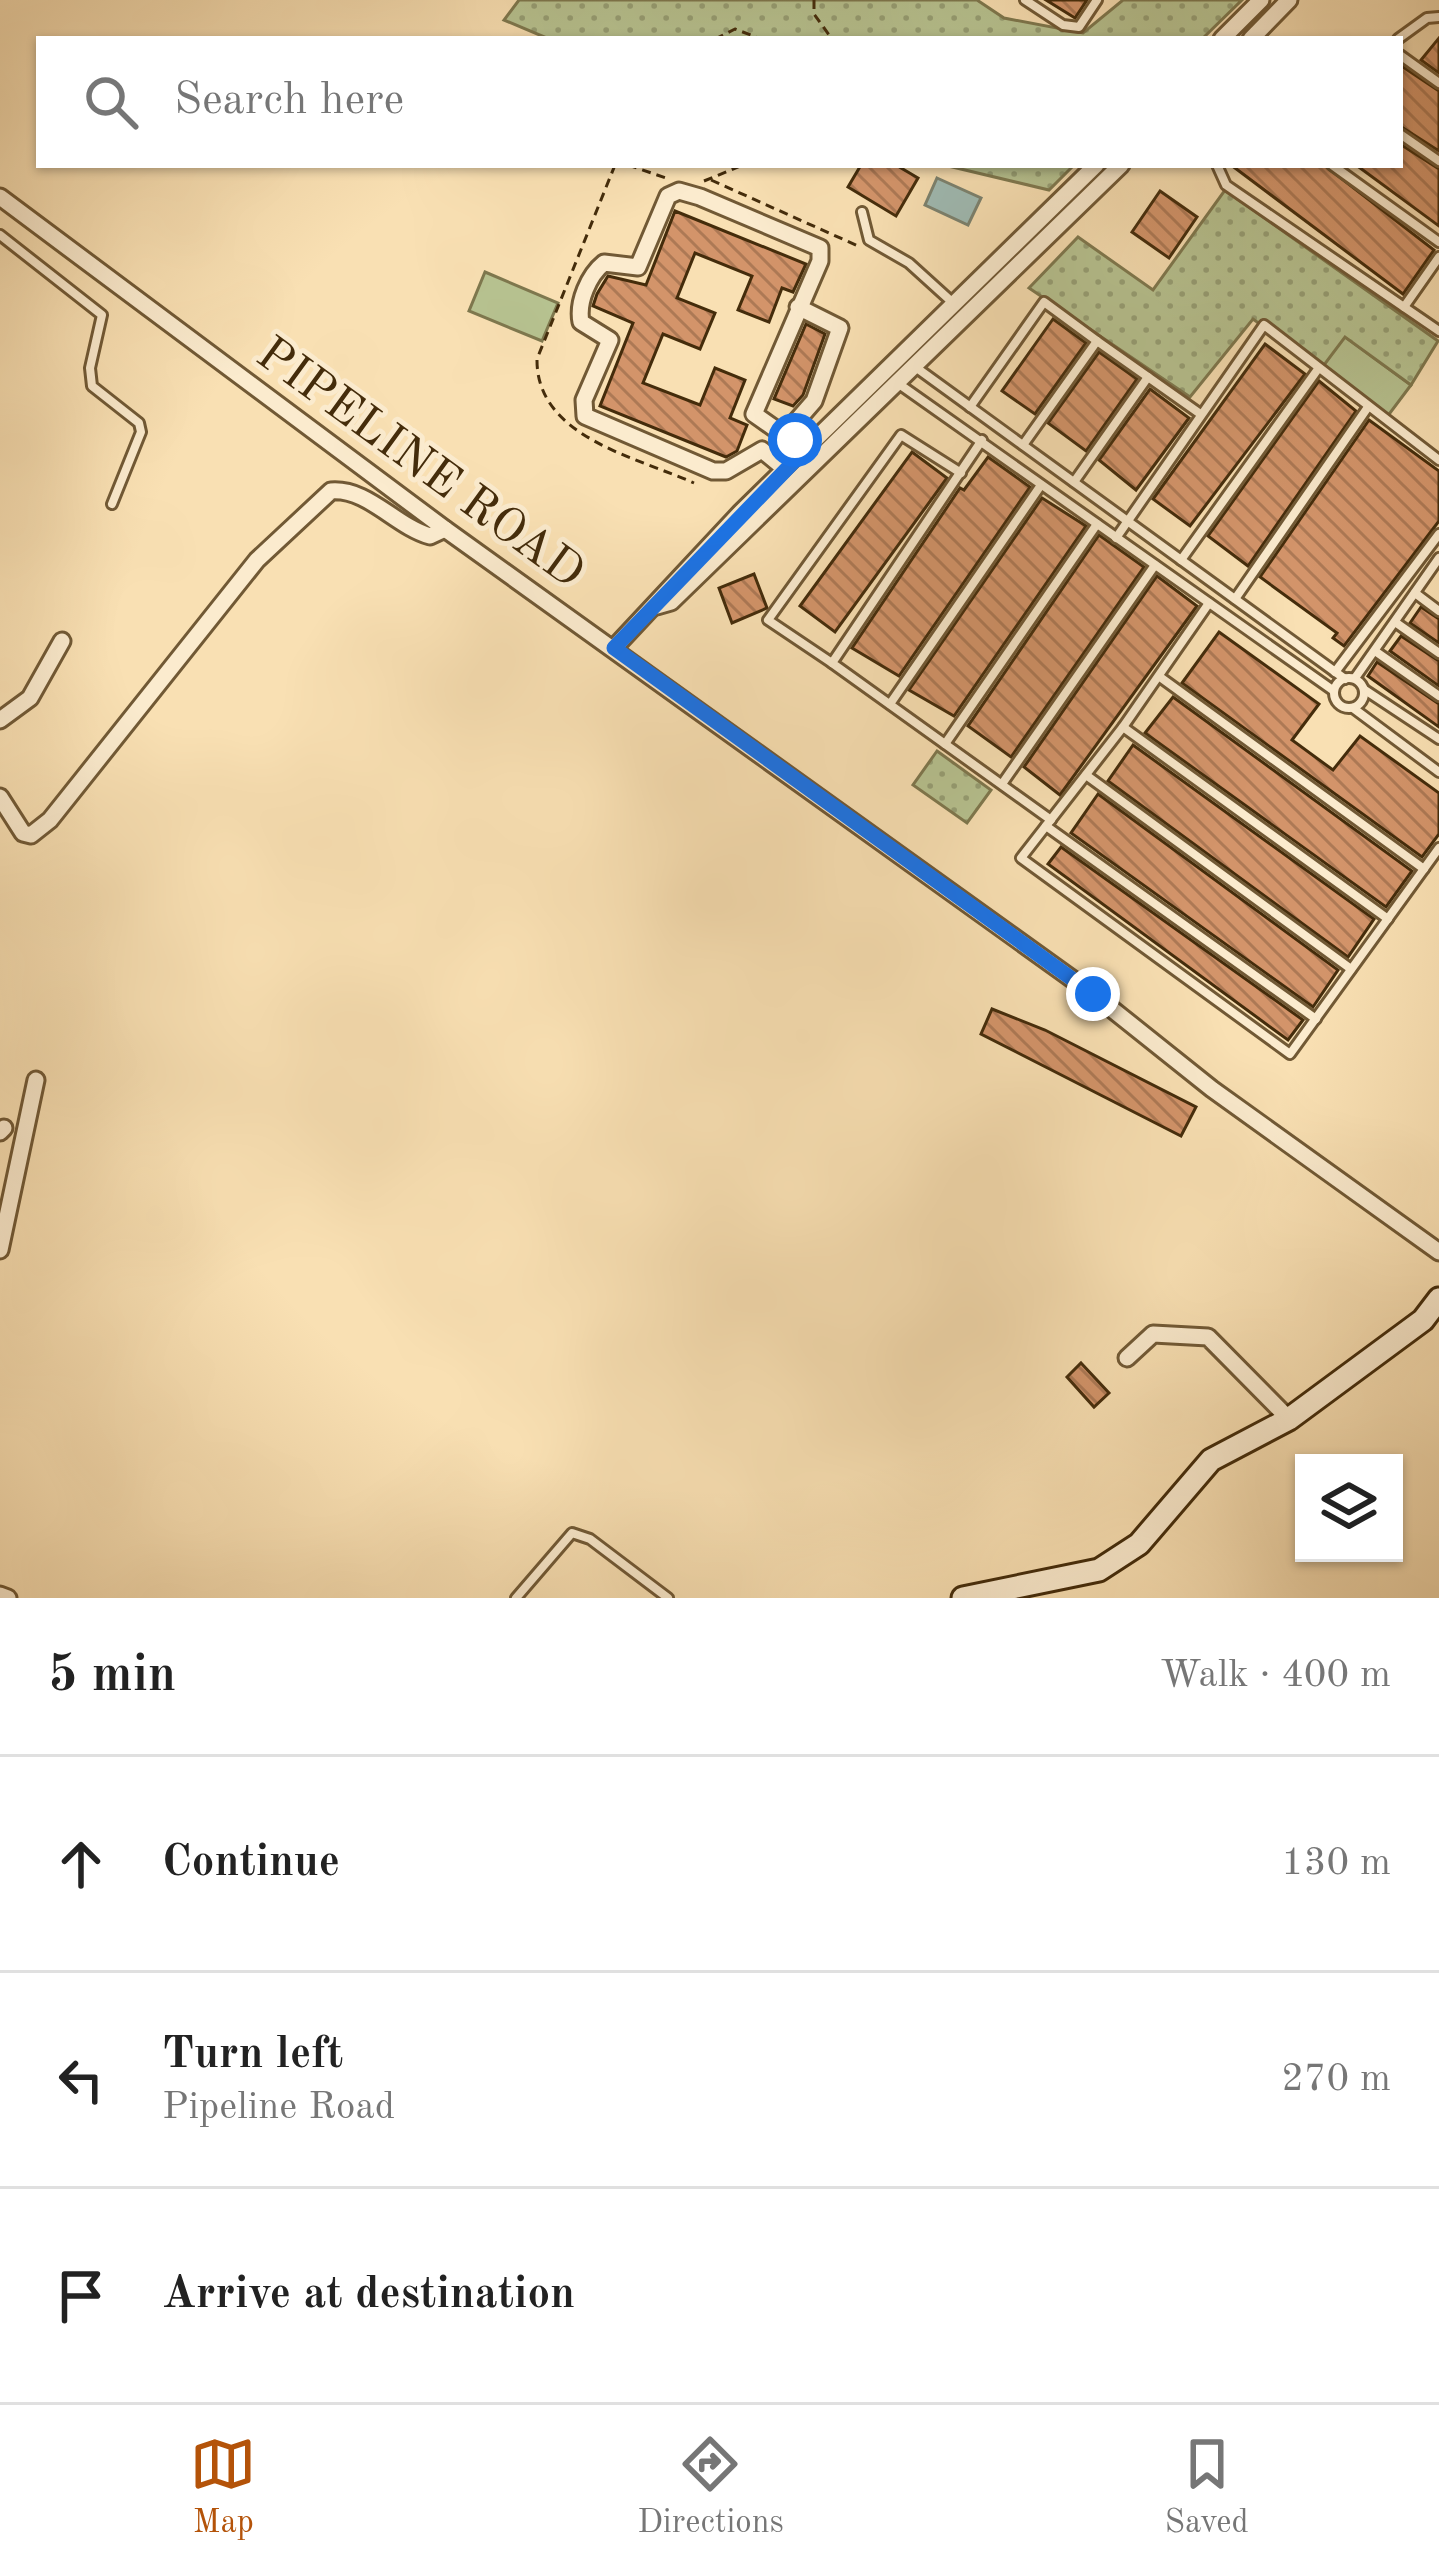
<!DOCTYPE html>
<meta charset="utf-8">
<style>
:root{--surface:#fff;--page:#f6f6f6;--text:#222;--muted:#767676;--line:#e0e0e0;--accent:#b45309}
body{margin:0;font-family:"Old Standard TT",serif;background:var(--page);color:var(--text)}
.controls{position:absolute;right:36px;bottom:36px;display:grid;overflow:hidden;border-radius:0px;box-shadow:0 3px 9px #0004}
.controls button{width:108px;height:108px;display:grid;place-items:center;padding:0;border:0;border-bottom:3px solid var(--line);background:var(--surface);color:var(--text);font:60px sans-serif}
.stop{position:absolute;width:36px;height:36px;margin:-27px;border:9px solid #1a73e8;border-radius:50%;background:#fff}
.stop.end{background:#1a73e8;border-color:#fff;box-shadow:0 3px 12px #0008}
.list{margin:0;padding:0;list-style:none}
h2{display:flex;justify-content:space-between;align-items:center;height:156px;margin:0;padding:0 48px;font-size:51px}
h2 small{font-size:39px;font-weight:400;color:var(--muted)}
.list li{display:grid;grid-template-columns:78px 1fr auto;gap:36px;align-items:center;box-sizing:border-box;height:216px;padding:0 48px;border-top:3px solid var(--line)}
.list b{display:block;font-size:45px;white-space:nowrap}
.list p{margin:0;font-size:39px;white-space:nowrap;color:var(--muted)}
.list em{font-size:39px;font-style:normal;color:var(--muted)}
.icon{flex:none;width:66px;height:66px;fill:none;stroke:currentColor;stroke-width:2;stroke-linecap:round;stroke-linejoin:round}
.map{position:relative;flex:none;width:1439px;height:1598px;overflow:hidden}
.search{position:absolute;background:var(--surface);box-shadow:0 3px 9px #0004;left:36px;right:36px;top:36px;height:132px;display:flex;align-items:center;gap:30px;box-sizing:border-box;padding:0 42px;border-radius:0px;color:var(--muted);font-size:45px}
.sheet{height:804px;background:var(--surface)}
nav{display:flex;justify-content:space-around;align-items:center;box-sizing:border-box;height:168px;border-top:3px solid var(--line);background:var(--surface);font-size:33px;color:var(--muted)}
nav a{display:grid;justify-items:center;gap:6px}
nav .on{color:var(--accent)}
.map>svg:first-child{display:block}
.grass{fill:#b7c391;stroke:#7e784e;stroke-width:3}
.park{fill:url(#park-dots);stroke:#7e784e;stroke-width:3}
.water{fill:#9fbbb4;stroke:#7b8270;stroke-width:3}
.building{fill:url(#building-back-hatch);stroke:#442c0b;stroke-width:3}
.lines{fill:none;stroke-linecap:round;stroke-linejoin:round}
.lane-casing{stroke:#715935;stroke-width:14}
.street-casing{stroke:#715935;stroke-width:21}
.secondary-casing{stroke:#442c0b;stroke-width:27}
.path{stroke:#442c0b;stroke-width:3;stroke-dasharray:9 6;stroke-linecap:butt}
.lane{stroke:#fbebce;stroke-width:8}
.street{stroke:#fbebce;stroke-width:15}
.secondary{stroke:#fbebce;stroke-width:21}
.route{stroke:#1a73e8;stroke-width:15}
.labels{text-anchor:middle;stroke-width:10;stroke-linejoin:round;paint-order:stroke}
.street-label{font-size:48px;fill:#442c0b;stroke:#fbebce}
</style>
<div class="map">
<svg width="1439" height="1598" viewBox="0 0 1439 1598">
<defs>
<pattern id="park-dots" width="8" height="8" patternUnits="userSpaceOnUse" patternTransform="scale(3)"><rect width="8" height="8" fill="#b7c391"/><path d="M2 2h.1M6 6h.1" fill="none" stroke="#969f75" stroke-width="1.8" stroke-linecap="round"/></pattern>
<pattern id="building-back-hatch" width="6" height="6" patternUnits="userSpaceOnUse" patternTransform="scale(3)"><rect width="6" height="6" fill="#d3946a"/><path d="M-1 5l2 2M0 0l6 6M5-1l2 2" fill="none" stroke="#ad7955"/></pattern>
</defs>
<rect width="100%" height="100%" fill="#f9e0b3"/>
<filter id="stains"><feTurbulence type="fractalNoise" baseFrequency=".00167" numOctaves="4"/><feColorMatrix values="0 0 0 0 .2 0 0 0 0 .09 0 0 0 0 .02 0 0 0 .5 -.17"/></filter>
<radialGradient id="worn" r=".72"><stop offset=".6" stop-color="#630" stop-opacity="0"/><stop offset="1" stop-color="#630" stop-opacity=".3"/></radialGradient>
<g class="grass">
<polygon points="485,272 558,303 542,341 469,311"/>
<polygon points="1344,336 1411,385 1387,417 1321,369"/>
</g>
<g class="park">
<polygon points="519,0 977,0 1004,18 1083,33 1123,0 1242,0 1202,39 549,39 504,20"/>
<polygon points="944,165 1074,165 1049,190"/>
<polygon points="1225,190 1438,341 1411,385 1345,337 1321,369 1253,319 1190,397 1029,288 1078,237 1153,290"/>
<polygon points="937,751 991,790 967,823 913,785"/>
</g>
<polygon class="water" points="937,178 981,198 968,225 925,205"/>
<g class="building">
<polygon points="1046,0 1087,0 1075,18"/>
<polygon points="1439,38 1439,73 1421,60"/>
<polygon points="1400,65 1439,91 1439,151 1400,126"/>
<polygon points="1400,144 1439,169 1439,226 1356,165 1400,165"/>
<polygon points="861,165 896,165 918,178 896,216 848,187"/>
<polygon points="1231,165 1324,165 1434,250 1403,294"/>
<polygon points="1160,191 1197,217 1169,258 1132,232"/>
<polygon points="675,211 806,264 793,292 782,288 769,322 738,310 752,276 695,253 677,298 715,313 700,349 663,334 643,383 700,405 715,368 745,380 730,418 747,425 737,451 726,457 600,406 633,323 593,306 597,294 608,276 646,285"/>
<polygon points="1053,319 1086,343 1035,414 1002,391"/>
<polygon points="806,324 825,334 803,395 793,406 774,399"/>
<polygon points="1265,344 1305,374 1190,526 1153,499"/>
<polygon points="1099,352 1137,379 1086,451 1048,423"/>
<polygon points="1319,381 1356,411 1248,566 1208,536"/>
<polygon points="1150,389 1189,418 1136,490 1099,460"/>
<polygon points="1369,420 1439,471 1439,521 1344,646 1333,638 1337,633 1260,577"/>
<polygon points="912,452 947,478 835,632 800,606"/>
<polygon points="988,457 1030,487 899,676 852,648 960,488 964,490"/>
<polygon points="1042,498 1086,526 954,716 909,690"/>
<polygon points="1099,535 1144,567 1011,757 968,726"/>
<polygon points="754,574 767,608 732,623 719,588"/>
<polygon points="1157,576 1197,606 1060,795 1024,767"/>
<polygon points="1421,607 1439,619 1439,643 1410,623"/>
<polygon points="1219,632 1319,704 1292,740 1333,770 1360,736 1439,793 1439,834 1422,857 1182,683"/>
<polygon points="1401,636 1439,661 1439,686 1390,651"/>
<polygon points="1377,662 1439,704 1439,727 1368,676"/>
<polygon points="1173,697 1412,871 1386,907 1145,733"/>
<polygon points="1133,745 1374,919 1348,957 1108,781"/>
<polygon points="1098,794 1338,970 1313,1007 1071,833"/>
<polygon points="1061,847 1303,1020 1288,1040 1048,864"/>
<polygon points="992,1009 1045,1030 1196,1107 1181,1136 981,1034"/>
<polygon points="1081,1363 1109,1393 1094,1407 1067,1377"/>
</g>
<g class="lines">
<g class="lane-casing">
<g id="lane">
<polyline points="1025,0 1063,25 1079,27 1097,0"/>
<polyline points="1398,39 1427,18 1439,17"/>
<polyline points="1400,55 1439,83"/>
<polyline points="1400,134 1439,161"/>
<polyline points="1217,165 1226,185 1439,331"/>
<polyline points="1332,165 1439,242"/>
<polyline points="862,212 869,240 909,263 952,302"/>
<polyline points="0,235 102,315 90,368 92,386 139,423 141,432 112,504"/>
<polyline points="1404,307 1439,257"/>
<polyline points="914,366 1345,679"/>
<polyline points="899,384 1334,691"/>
<polyline points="970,407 1044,302 1097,341"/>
<polyline points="982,440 832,663 1051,820"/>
<polyline points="1023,445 1097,341 1199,413"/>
<polyline points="1074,482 1148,377"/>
<polyline points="1116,538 1264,325 1439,460"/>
<polyline points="1181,560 1318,369"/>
<polyline points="1415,593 1439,611"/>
<polyline points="1235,599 1368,407"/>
<polyline points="1209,603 1123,727 1021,858 1290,1054 1439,848"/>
<polyline points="1395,622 1439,653"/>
<polyline points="1375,651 1439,696"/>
<polyline points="832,663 768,620 901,435 961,473"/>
<polyline points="1335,672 1439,534"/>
<polyline points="1160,677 1424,869"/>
<circle cx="1349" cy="693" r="15"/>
<polyline points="1355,678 1439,558"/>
<polyline points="1365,690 1439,739"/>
<polyline points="890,704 1041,485"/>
<polyline points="1353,708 1439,772"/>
<polyline points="1123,727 1388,919"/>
<polyline points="945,744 1097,524"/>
<polyline points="1086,775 1351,969"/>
<polyline points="1002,784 1155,565"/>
<polyline points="1046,826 1316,1019"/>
<polyline points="516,1598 572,1533 590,1539 668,1598"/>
</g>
</g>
<g class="street-casing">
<g id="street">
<polyline points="1222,39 1261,0"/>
<polyline points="1251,39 1289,0"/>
<polyline points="0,197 445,529 1093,994 1212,1089 1439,1252"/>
<polyline points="787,432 814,401 840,328 798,307"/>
<path d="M785,469L762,450L726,471H713L585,416L584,400L610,340L581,322C577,302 589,275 604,263L638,267L668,196L679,191L700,197L820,248V261L754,414L805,450"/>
<polyline points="657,606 671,602 1121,165"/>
<polyline points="614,648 741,512 1096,165"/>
<polyline points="0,720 30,698 62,641"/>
<path d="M0,797L23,833L31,835L50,820L257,560L331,491C368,488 395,526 430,536L445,529"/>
<polyline points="0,1132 4,1128"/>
<polyline points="0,1250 36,1080"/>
<polyline points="1127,1358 1153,1334 1208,1337 1289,1419"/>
<polyline points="0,1595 8,1598"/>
</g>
</g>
<g class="secondary-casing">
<polyline id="secondary" points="963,1598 1099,1570 1139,1544 1211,1460 1289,1419 1423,1320 1439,1299"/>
</g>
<g class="path">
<polyline points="814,0 814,14 832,39"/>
<polyline points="715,39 735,29 761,39"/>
<path d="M615,165L537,359C536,437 636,457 694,483"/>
<polyline points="628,165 666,178"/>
<polyline points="711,180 858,246"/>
<polyline points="704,181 743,165"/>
</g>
<use href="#lane" class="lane"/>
<use href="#street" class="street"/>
<use href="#secondary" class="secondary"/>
</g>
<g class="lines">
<polyline class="route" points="795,440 805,450 614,648 1093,994"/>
</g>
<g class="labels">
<g class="street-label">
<text transform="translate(422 461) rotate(36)" y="17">PIPELINE ROAD</text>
</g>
</g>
<rect width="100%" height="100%" filter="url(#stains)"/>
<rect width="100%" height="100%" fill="url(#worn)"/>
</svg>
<div class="controls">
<button><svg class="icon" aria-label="layers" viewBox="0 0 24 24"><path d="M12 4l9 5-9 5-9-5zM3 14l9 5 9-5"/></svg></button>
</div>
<div class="stop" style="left:795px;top:440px"></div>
<div class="stop end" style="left:1093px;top:994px"></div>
<div class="search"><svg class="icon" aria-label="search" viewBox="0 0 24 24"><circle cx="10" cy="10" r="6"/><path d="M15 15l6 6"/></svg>Search here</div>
</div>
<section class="sheet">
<h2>5 min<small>Walk · 400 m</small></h2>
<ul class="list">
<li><svg class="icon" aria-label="ahead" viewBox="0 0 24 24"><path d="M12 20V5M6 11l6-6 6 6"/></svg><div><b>Continue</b></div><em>130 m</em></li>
<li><svg class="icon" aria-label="left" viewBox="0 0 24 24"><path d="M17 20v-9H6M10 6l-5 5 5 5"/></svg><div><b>Turn left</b><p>Pipeline Road</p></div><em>270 m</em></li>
<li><svg class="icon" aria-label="arrive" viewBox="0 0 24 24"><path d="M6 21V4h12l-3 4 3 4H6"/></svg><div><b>Arrive at destination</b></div></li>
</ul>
</section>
<nav>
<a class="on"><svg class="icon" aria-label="map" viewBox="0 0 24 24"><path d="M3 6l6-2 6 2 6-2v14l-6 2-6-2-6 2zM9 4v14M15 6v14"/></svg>Map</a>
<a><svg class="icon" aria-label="directions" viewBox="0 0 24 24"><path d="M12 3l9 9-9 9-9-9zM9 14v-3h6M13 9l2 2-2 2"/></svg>Directions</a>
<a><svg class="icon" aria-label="saved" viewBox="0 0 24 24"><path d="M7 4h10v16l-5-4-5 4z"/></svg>Saved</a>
</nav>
